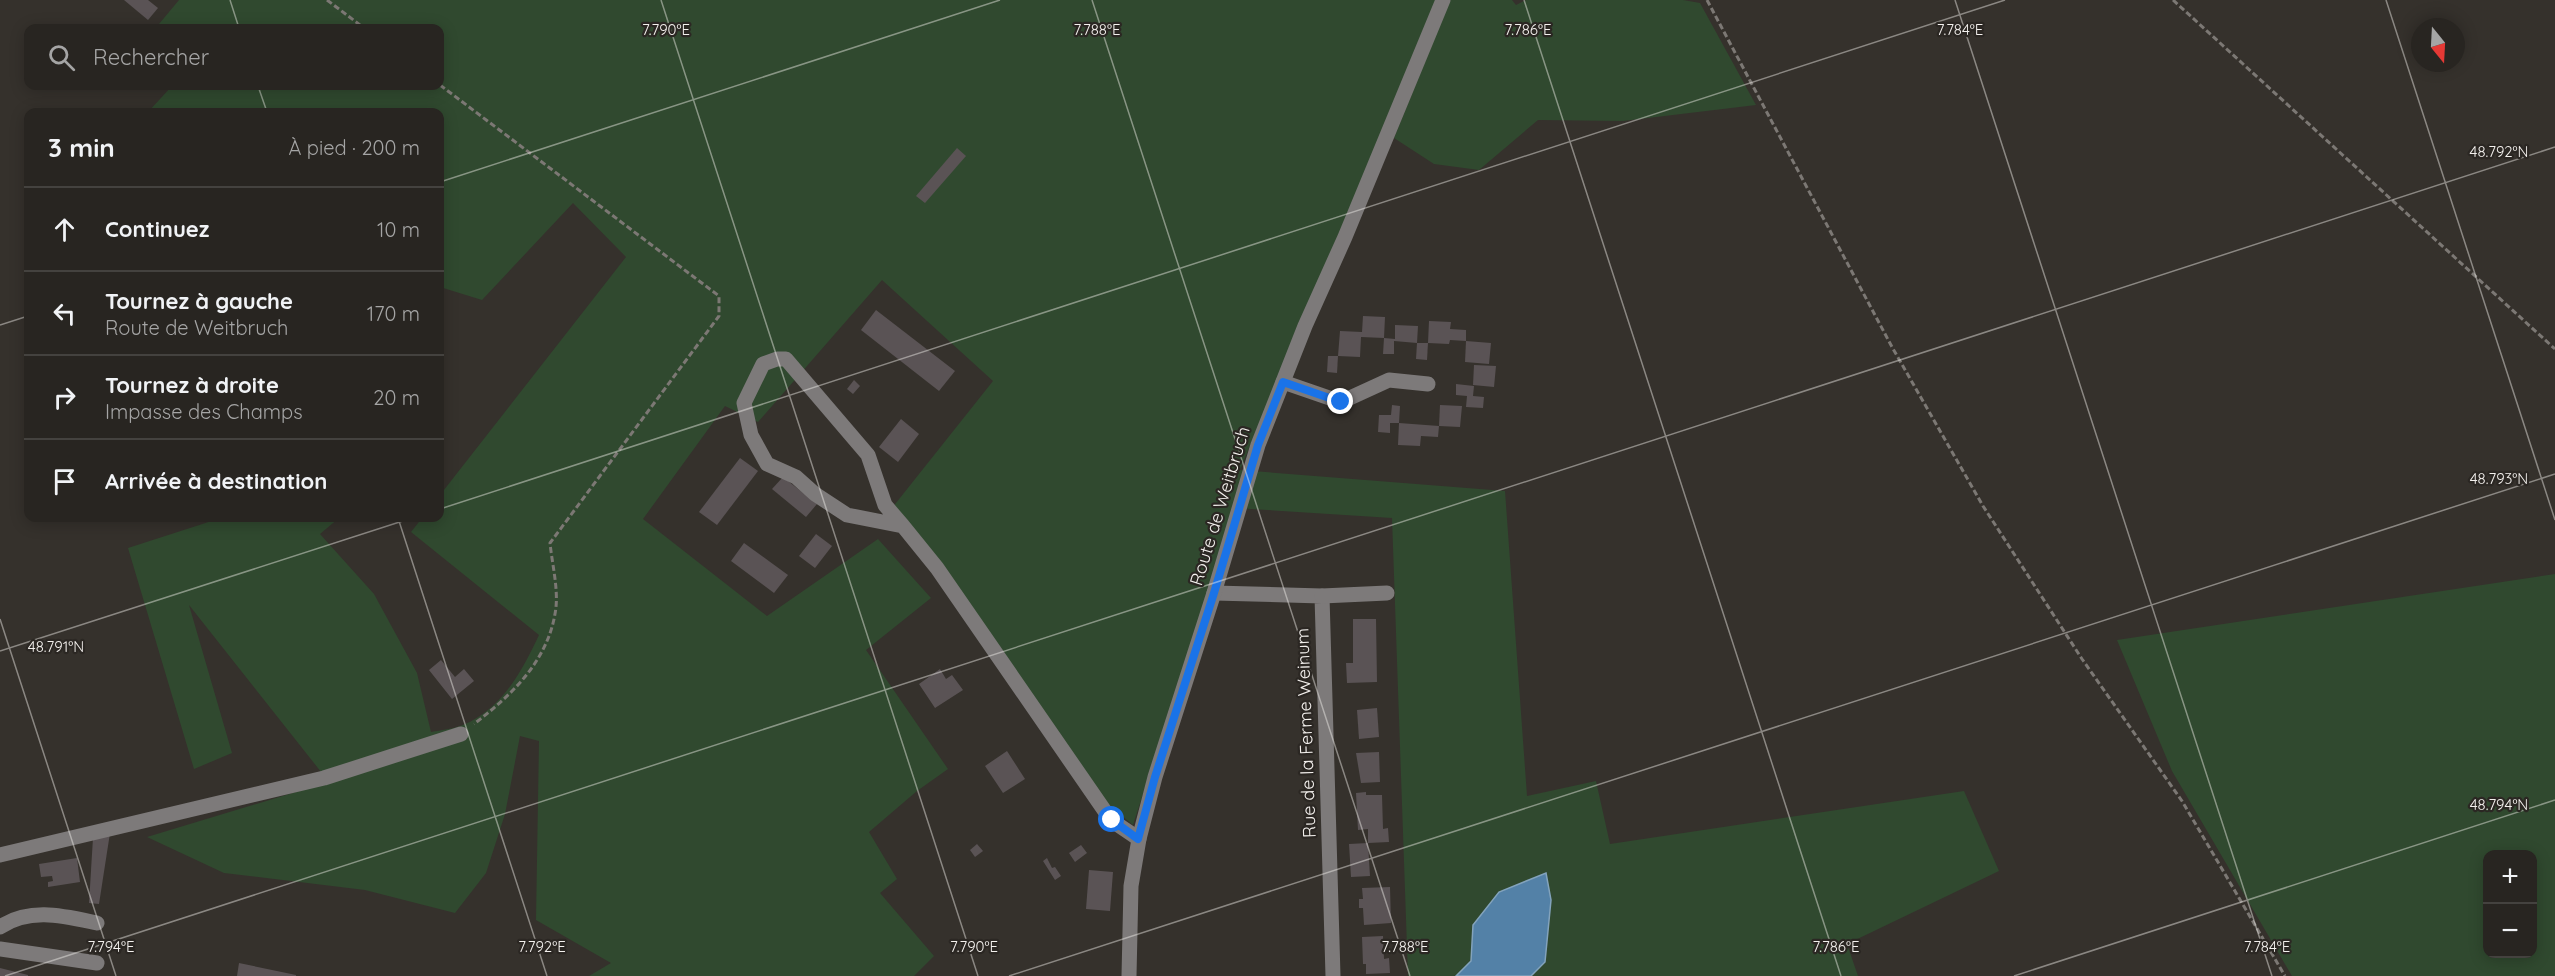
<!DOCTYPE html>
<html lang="fr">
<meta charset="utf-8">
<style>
:root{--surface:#282521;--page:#302d2a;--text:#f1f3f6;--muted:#a5a5a5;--line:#44423f}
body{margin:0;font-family:Quicksand,sans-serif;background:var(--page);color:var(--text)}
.controls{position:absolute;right:18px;bottom:18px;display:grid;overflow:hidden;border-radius:12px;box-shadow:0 3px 15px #0003}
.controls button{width:54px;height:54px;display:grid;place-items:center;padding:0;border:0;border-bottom:2px solid var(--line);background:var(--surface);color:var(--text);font:30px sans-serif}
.compass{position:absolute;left:2411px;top:18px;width:54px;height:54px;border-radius:50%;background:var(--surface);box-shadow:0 3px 15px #0003;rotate:162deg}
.stop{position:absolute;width:18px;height:18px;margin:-14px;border:4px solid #1a73e8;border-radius:50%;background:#fff}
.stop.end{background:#1a73e8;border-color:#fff;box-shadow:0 2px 6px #0008}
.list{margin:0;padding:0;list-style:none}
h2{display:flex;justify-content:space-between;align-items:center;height:78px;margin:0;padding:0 24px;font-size:26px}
h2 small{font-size:20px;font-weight:400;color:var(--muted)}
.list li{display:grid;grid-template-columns:39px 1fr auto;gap:18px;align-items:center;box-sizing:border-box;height:84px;padding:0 24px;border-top:2px solid var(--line)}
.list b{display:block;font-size:22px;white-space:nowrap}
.list p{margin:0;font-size:20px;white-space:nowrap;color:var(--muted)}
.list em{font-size:20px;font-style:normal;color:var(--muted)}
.icon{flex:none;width:33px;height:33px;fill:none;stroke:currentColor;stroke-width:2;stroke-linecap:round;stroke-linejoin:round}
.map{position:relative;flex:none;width:2555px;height:976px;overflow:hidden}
.search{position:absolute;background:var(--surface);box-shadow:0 3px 15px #0003;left:24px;top:24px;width:420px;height:66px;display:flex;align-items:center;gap:15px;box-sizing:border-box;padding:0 21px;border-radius:12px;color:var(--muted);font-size:22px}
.panel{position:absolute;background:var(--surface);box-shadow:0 3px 15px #0003;left:24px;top:108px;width:420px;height:414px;border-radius:12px}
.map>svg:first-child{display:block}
.green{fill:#30492f;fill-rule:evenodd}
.water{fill:#5381a7;stroke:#83a3bc;stroke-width:1.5}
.building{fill:#5a5355}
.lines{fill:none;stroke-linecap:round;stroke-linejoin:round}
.path{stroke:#7c7874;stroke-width:3;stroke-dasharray:6 3;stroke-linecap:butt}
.minor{stroke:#7d7a7a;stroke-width:15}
.route{stroke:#1a73e8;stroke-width:8}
.ticks{fill:none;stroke:#f4f1ee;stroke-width:1.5;stroke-opacity:0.45}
.labels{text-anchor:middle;stroke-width:4.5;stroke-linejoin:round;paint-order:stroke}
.street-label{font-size:18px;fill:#f4f1ee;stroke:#2b2723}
.ticks-label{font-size:15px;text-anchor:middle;fill:#f4f1ee;stroke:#2b2723;stroke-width:4.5;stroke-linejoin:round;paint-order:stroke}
</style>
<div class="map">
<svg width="2555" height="976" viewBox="0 0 2555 976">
<rect width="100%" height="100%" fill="#35312c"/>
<g class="green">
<path d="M179,0H1436L1368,171L1316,286L1240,470L1505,491L1527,796L1596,781L1610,844L1964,791L1999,871L1847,944L1858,976H1531L1545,962L1551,900L1473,925L1471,961L1456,976H1408L1392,518L1235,508L1133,825L1110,806L892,508L993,381L882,280L758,422L725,406L643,519L767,616L878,539L931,598L866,650L948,769L917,791L869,832L897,879L880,893L934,956L914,976H589L611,963L536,920L539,741L520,736L505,814L486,873L455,913L365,890L224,873L147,837L329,782L189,605L232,753L194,769L128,548L221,518H339L320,534L374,594L417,673L431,732C441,730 453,729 463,725C502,709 522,671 539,635L411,532L422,518H440V495L626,257L573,203L482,300L440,287V112H148L172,86H440V28H165L159,24Z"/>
<polygon points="1450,0 1512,0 1516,5 1526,0 1683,0 1700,3 1756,105 1623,121 1538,120 1479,170 1434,164 1394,138"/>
<path d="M2555,574V976H2292L2172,771L2117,640ZM2532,854V954H2488V854Z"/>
</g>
<polygon class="water" points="1546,873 1551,900 1545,962 1531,976 1456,976 1471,961 1473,925 1499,892"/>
<g class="building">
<polygon points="124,0 148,0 158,8 148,20"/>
<polygon points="957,148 966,156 925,203 916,196"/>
<polygon points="876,310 955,371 939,391 861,330"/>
<polygon points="1363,316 1385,317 1384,338 1361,337 1360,357 1338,356 1340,331 1362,332"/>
<polygon points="1429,321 1451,322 1450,329 1466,330 1466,341 1450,340 1449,344 1428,343"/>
<polygon points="1395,325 1418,326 1417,343 1394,341 1394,354 1383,354 1384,338 1395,339"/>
<polygon points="1466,341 1491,343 1489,364 1465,362"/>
<polygon points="1417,343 1428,343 1427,360 1416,359"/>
<polygon points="1328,356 1338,356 1337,373 1327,372"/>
<polygon points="1474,365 1496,366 1494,387 1473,385"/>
<polygon points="854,380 860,386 853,394 847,389"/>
<polygon points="1456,384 1474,386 1473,396 1484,397 1483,408 1466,407 1467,396 1456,395"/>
<polygon points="1392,405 1400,406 1399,423 1390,423 1390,433 1378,432 1379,415 1391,415"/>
<polygon points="1440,405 1462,406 1460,427 1439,426"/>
<polygon points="901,419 919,434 898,462 879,447"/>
<polygon points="1399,423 1439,426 1438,437 1421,436 1420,446 1398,445"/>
<polygon points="740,458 758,471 717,525 699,512"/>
<polygon points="783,477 817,504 806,517 772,489"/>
<polygon points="816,534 832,546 815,568 799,556"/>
<polygon points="744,543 788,575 774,593 731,561"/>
<polygon points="1353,619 1376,619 1377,682 1347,683 1346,663 1353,663"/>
<polygon points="441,660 455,677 464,669 474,681 452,699 429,670"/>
<polygon points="940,669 946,679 952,675 963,690 935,708 919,684"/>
<polygon points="1377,708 1379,737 1359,739 1357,710"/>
<polygon points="1007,751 1025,779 1003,793 985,766"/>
<polygon points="1379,752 1380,782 1361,783 1356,753"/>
<polygon points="1366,792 1366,795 1382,795 1383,829 1388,828 1389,842 1368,843 1368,829 1358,830 1356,793"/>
<polygon points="110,833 99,904 89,903 93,838"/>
<polygon points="1368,843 1370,876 1351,877 1349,844"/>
<polygon points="977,844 983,851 975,857 970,850"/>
<polygon points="1081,845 1087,853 1075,862 1069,853"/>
<polygon points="77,858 80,882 48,887 48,882 53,881 52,876 41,877 39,864"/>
<polygon points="1047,858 1052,868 1055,867 1061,876 1055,880 1043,861"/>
<polygon points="1089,870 1113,872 1110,911 1086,909"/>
<polygon points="1390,887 1391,923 1364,925 1363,908 1359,908 1359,899 1363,899 1362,888"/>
<polygon points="1383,936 1384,959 1389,958 1390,973 1366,974 1366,964 1363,964 1362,937"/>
<polygon points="239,963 296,975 296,976 237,976"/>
<polygon points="0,968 28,975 28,976 0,976"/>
</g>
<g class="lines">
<g class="path">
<polyline points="327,0 364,28"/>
<polyline points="1707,0 1892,347 1983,506 2082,659 2182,801 2285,976"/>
<polyline points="2173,0 2555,349"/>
<path d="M440,85L719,296V316L550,543C552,563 558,587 556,607C550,659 513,694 474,724"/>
</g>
<g class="minor">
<polyline points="1283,382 1341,402 1389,380 1428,384"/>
<polyline points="903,526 885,505 868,455 786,359 777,359 763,364 744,403 751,435 767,464 796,477 815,494 847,515 903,526 937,568 1111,820 1139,839"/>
<polyline points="1214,593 1322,596 1333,976"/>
<polyline points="1322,596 1387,593"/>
<polyline points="0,855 324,778 461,734"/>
<path d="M0,927C30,907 64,916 97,923"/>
<polyline points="0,949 97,963"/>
<polyline points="1129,976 1131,886 1139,839 1155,777 1214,593 1258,445 1305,326 1345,237 1443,0"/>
</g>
</g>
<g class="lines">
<polyline class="route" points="1112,820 1138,839 1155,777 1214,593 1258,445 1283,382 1341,402"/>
</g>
<path class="ticks" d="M230,0L239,28M661,0L978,976M1092,0L1410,976M1524,0L1841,976M1955,0L2272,976M2386,0L2555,520M258,86L267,112M440,182L1000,0M0,325L28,316M440,509L2005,0M398,518L547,976M0,619L116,976M0,651L412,518M5,976L2555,147M1009,976L2555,474M2014,976L2555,800"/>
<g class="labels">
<g class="street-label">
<text transform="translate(1220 506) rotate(-73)" y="6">Route de Weitbruch</text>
<text transform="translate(1306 733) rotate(-92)" y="6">Rue de la Ferme Weinum</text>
</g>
</g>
<g class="ticks-label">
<text x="666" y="35">7.790°E</text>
<text x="1097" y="35">7.788°E</text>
<text x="1528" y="35">7.786°E</text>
<text x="1960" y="35">7.784°E</text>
<text x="2499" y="157">48.792°N</text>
<text x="2499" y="484">48.793°N</text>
<text x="56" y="652">48.791°N</text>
<text x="2499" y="810">48.794°N</text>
<text x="1836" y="952">7.786°E</text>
<text x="111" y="952">7.794°E</text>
<text x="542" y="952">7.792°E</text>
<text x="974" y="952">7.790°E</text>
<text x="1405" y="952">7.788°E</text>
<text x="2267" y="952">7.784°E</text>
</g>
</svg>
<div class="controls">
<button>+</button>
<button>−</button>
</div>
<svg class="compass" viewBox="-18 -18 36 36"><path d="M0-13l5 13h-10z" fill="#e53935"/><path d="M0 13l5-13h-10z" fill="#a5a5a5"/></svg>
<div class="stop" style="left:1112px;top:820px"></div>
<div class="stop end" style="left:1341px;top:402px"></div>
<div class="search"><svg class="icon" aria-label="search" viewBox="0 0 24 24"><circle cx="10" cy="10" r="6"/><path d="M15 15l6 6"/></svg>Rechercher</div>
<section class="panel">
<h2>3 min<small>À pied · 200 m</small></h2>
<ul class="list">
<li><svg class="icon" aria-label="ahead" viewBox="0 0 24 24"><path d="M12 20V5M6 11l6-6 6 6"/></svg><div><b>Continuez</b></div><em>10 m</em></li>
<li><svg class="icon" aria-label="left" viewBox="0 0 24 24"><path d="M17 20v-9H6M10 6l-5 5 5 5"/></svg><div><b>Tournez à gauche</b><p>Route de Weitbruch</p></div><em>170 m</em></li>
<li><svg class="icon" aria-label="right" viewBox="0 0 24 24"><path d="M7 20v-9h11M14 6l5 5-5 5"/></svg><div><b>Tournez à droite</b><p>Impasse des Champs</p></div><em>20 m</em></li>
<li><svg class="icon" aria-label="arrive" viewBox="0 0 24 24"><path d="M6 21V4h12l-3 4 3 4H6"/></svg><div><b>Arrivée à destination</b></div></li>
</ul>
</section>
</div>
